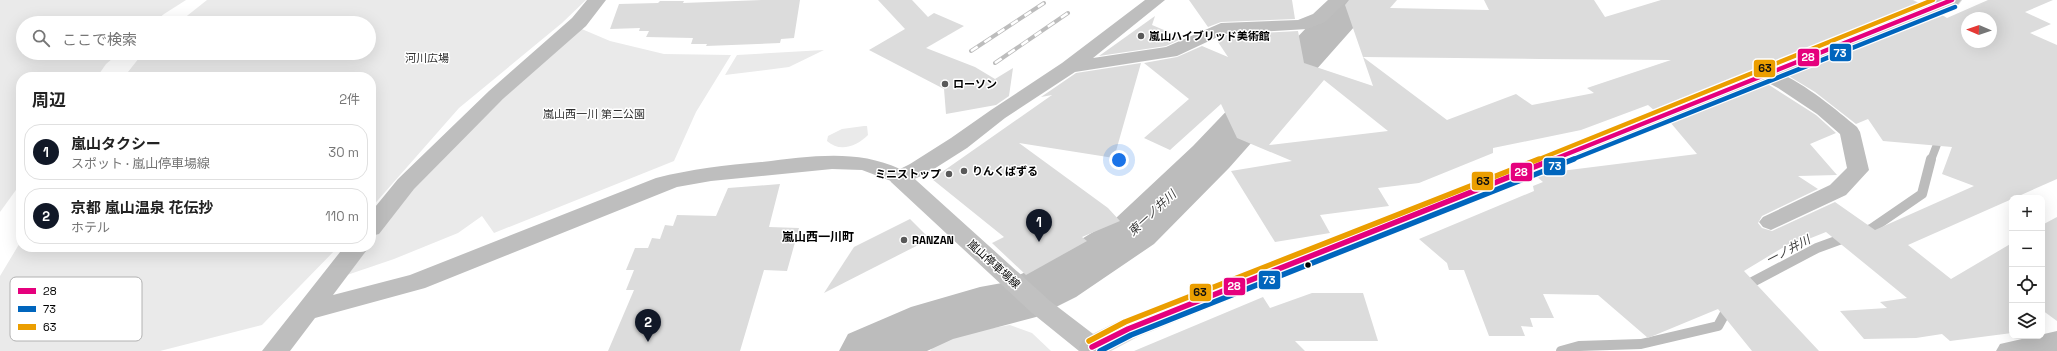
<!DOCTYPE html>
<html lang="ja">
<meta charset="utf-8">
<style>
:root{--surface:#fff;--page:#f6f6f6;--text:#222;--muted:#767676;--line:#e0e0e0;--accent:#111827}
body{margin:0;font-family:"Space Grotesk","Noto Sans JP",sans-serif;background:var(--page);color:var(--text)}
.controls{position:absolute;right:12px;bottom:12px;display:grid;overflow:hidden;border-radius:8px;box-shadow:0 4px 16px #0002}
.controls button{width:36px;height:36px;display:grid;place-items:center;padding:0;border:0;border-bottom:1px solid var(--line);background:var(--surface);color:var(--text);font:20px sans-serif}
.compass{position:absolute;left:1961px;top:12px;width:36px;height:36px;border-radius:50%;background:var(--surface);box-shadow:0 4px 16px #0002;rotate:272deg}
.you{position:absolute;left:1119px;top:160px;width:14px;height:14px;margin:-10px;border:3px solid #fff;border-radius:50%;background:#1a73e8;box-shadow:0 0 0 6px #1a73e833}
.badge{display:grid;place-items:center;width:26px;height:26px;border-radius:50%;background:var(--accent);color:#fff;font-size:13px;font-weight:700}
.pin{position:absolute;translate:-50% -33px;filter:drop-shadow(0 1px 2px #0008)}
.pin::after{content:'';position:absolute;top:21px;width:14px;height:12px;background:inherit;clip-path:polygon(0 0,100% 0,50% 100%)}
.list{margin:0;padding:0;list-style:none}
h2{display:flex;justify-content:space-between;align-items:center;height:52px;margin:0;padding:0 16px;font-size:17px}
h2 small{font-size:13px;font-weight:400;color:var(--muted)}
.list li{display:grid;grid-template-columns:26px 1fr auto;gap:12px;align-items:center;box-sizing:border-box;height:56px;margin:0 8px 8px;padding:0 8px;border:1px solid var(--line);border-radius:16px}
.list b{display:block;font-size:15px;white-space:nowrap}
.list p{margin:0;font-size:13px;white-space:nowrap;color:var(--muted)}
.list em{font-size:13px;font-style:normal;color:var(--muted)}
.icon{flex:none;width:22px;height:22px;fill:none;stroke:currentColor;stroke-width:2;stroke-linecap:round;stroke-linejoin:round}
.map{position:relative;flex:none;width:2057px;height:351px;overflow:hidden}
.search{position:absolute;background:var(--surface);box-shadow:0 4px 16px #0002;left:16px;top:16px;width:360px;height:44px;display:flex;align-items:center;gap:10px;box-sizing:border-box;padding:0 14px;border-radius:22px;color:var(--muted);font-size:15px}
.panel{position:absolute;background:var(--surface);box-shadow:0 4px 16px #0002;left:16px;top:72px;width:360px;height:180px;border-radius:16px}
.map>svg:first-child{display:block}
.green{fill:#eaeaea}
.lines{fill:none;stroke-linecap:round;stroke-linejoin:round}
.stream-far1{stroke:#bcbcbc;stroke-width:8}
.stream{stroke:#bcbcbc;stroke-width:10}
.river{fill:#bcbcbc;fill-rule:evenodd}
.building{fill:#dcdcdc;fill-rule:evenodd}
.primary-casing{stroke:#dbdbdb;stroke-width:2}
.minor{fill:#bebebe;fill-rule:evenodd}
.secondary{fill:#c1c1c1;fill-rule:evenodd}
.primary{fill:#bdbdbd;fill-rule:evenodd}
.rail-casing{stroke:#bdbdbd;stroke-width:4}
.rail{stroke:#fff;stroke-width:2.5;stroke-dasharray:8;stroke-linecap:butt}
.bus-1-far1-casing{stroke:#fff;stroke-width:7}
.bus-1-casing{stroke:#fff;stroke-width:8}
.bus-2-far1-casing{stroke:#fff;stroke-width:7}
.bus-2-casing{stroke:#fff;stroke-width:8}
.bus-3-far1-casing{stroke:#fff;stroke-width:7}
.bus-3-casing{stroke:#fff;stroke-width:8}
.bus-1-far1{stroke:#e5007d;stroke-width:4.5}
.bus-1{stroke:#e5007d;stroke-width:5.5}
.bus-2-far1{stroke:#0065bd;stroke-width:4.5}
.bus-2{stroke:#0065bd;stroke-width:5.5}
.bus-3-far1{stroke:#eb9e00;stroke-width:4.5}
.bus-3{stroke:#eb9e00;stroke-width:5.5}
.poi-dot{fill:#595959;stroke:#fff;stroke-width:1.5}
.bus-dot{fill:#000;stroke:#fff;stroke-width:1.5}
.labels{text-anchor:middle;stroke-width:3;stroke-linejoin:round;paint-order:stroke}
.poi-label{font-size:11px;font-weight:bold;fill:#000;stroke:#fff;text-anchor:start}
.park-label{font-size:11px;fill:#2f2f2f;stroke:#fff}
.street-label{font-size:11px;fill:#000;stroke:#fff}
.water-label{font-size:12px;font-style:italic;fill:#404040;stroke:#fff}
.neighbourhood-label{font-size:12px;font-weight:bold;fill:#000;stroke:#fff}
.key{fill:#fff;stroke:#b2b2b2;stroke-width:1}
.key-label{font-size:11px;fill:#000}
.line-badge{stroke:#fff;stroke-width:1.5}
.badge-label{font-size:11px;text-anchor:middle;font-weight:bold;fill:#fff}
.pale-badge-label{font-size:11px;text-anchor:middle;font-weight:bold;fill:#111}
</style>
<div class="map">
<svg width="2057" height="351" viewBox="0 0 2057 351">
<rect width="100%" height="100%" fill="#fff"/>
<g class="green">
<polygon points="0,0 186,0 164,14 153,23 23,23 23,53 119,53 106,64 97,77 21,77 21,183 0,212"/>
<polygon points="207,0 586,0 562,23 459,108 371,208 371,77 124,77 143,53 369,53 369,23 178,23"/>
<polygon points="577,27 610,41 664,54 731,55 696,112 674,161 494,233 482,216 458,233 394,259 347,275 366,247 371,247 371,240 408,192"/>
<polygon points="824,50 789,67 725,75 737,55"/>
<path d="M864,126H867L868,135C857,146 840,153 827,141L828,136L842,129Z"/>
<polygon points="21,241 21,247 338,247 262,325 160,351 0,351 0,276"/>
<polygon points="1010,325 1032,333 1051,351 930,351 942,337"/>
</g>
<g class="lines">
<polyline class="stream-far1" points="1931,160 1941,134"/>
<g class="stream">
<polyline points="1861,232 1871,229 1922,194 1931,159"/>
<polyline points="1743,287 1817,248 1847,237"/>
<polyline points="1561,351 1579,346 1641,344 1718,326 1729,306"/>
</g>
<polygon class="river" points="1333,0 1378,0 1229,168 1154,244 1076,297 1036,317 953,339 927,351 839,351 848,334 911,307 980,287 1002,283 1036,267 1116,218 1193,146"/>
</g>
<g class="building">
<polygon points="762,0 800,0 794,38 781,39 780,43 706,46 707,44 691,44 693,38 646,37 649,31 639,31 640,28 610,29 619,4 658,3 660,1 684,1 683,3"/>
<polygon points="878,0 912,0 928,17 934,13 964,26 926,48 975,67 995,79 1013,68 1009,96 996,105 946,114 944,89 869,50 905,29"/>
<polygon points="1189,0 1292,0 1295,19 1221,22 1208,27"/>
<path d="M1349,0H1397L1390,8L1489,10L1484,0H1594L1605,17L1661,0H1913L1921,4L1655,111L1648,105L1581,130L1493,148V153L1419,183L1378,188L1389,206L1320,215L1330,233L1275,242L1231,171L1292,161L1237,138L1221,104L1170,150L1144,138L1189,99L1144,63L1177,57L1202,46L1228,57L1216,39L1224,35L1298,31L1304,63L1373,86L1345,5ZM1363,57L1540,59L1671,60L1587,88L1594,93L1532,105L1516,94L1447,120ZM1324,80L1388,131L1269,145Z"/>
<path d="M1988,0H2053L2025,12L2051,24L2030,33L2057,45V179L1908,245L1951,279L2012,243V333L1950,341L1942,334L1916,338L1864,339L1840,311L1887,308L1880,302L1907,298L1826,232L1796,244L1792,242L1744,271L1819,351H1752L1718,309L1648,338L1598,295L1543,294L1554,318H1530L1533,327L1521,326L1525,336H1489L1464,270H1449L1447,263L1419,239L1534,191L1533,186L1543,182L1536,176L1545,173L1697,154L1670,122L1766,83L1816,115L1836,133L1810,144L1837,175L1798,176L1818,189L1762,216L1758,223L1762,228L1772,231L1835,202L1875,230L1974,186L1942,174L1952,147L1883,141L1868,119L1856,124L1815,92L1787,75L1939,13L1947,18ZM1967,18H1991V42H1967Z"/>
<polygon points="1155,16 1152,25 1183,38 1166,46 1099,56"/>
<polygon points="1141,63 1114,158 1019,143 1108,208 1120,221 1082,237 1087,241 1026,275 992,243 1004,237 932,179 1052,95 1041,97 1076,73"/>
<polygon points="780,184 769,227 799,228 787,271 764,270 740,351 608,351 634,290 626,290 634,270 626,270 635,248 648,248 652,238 660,239 665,225 673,226 677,215 716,216 728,188"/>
<polygon points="2057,217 2057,321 2042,310 2042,225"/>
<polygon points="910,219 930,239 824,293 854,247"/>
<polygon points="1312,293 1363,293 1378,341 1295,341 1305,351 1134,351 1263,297 1270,308"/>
</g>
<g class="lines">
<g class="primary-casing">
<polygon id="primary" points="1936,0 1961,0 1958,4 1137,336 1109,351 1081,351 1079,347 1083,340 1119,322 1603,133"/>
</g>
<g class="minor">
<polygon points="587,0 606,0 586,26 503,99 414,189 379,234 371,236 371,212 398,179 489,91 572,18"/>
<path d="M1145,0H1165L1093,58L1166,47L1221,23L1298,20L1313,14L1328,0H1348L1325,22L1307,29L1224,34L1177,56L1075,72L1005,118L967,148L926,174L907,182L899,184L862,170L832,169L711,181L677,187L425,288L315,318L290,351H262L344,247H369L333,295L410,275L656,178C691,169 726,165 761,162C808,157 855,148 900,169L910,164L951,138L991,110L1062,63Z"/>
<path d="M1766,68C1796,76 1834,108 1857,127L1860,132L1869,170L1846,195L1771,230L1763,227L1759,222L1763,217L1830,185L1847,168L1840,134L1817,114L1778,88L1759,78L1756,74L1759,70Z"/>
<polygon points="2057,331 2057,351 1996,351 2000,344"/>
</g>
<polygon class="secondary" points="899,170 907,172 1050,301 1101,340 1105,347 1103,351 1079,351 1032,313 891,182 888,177 891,172"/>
<use href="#primary" class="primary"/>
<g class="rail-casing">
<g id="rail">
<polyline points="971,51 1044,3"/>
<polyline points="995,63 1068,13"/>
</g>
</g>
<use href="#rail" class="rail"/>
<g class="bus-1-far1-casing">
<polyline id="bus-1-far1" points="1552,160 1952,0"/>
</g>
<g class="bus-1-casing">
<polyline id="bus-1" points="1092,347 1128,329 1554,159"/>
</g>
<g class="bus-2-far1-casing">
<polyline id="bus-2-far1" points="1571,160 1955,7"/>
</g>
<g class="bus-2-casing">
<polyline id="bus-2" points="1100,351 1131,335 1574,159"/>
</g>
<g class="bus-3-far1-casing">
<polyline id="bus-3-far1" points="1537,160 1933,0"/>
</g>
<g class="bus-3-casing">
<polyline id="bus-3" points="1089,341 1125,322 1539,159"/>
</g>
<use href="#bus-1-far1" class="bus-1-far1"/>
<use href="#bus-1" class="bus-1"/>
<use href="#bus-2-far1" class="bus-2-far1"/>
<use href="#bus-2" class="bus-2"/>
<use href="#bus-3-far1" class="bus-3-far1"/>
<use href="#bus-3" class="bus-3"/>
</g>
<g class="poi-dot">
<circle cx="1141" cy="36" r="4"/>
<circle cx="945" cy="84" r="4"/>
<circle cx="964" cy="171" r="4"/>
<circle cx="949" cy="174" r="4"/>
<circle cx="904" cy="240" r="4"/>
</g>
<circle class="bus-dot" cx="1308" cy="265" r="3.5"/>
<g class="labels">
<g class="poi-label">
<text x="1149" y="40">嵐山ハイブリッド美術館</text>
<text x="953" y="88">ローソン</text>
<text x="972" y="175">りんくぱずる</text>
<text x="941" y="178" text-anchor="end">ミニストップ</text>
<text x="912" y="244">RANZAN</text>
</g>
<g class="park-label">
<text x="427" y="62">河川広場</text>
<text x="594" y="118">嵐山西一川 第二公園</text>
</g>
<g class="street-label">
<text transform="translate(994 264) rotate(42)" y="4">嵐山停車場線</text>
</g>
<g class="water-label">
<text transform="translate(1152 213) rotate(-43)" y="4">東一ノ井川</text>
<text transform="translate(1788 250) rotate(-28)" y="4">一ノ井川</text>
</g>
<g class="neighbourhood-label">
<text x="818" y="241">嵐山西一川町</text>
</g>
</g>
<rect x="10" y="277" width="132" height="64" rx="6" class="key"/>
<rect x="18" y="288" width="18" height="6" fill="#e5007d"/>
<rect x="18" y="306" width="18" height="6" fill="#0065bd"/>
<rect x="18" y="324" width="18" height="6" fill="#eb9e00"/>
<g class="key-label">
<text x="43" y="295">28</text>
<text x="43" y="313">73</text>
<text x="43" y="331">63</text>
</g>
<g class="line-badge">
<rect x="1829" y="43" width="23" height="19" rx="4" fill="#0065bd"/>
<rect x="1797" y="48" width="23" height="19" rx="4" fill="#e5007d"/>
<rect x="1753" y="59" width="23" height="19" rx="4" fill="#eb9e00"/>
<rect x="1543" y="157" width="23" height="19" rx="4" fill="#0065bd"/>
<rect x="1510" y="162" width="23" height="20" rx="4" fill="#e5007d"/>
<rect x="1471" y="171" width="23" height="20" rx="4" fill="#eb9e00"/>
<rect x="1258" y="270" width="23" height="20" rx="4" fill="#0065bd"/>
<rect x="1223" y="277" width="23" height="19" rx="4" fill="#e5007d"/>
<rect x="1189" y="283" width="23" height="19" rx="4" fill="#eb9e00"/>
</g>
<g class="badge-label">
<text x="1840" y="57">73</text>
<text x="1808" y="61">28</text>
<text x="1555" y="170">73</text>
<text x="1521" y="176">28</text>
<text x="1269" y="284">73</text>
<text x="1234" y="290">28</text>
</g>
<g class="pale-badge-label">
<text x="1765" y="72">63</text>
<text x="1483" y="185">63</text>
<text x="1200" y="296">63</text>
</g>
</svg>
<div class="controls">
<button>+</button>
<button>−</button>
<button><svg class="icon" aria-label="locate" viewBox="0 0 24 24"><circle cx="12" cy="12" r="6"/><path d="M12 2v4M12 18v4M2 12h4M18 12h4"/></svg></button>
<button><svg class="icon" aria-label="layers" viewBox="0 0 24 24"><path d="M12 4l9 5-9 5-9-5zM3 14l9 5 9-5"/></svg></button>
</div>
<svg class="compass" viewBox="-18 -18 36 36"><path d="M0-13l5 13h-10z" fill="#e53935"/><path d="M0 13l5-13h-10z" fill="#767676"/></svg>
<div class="you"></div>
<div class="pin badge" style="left:1039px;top:242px">1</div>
<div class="pin badge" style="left:648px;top:342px">2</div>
<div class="search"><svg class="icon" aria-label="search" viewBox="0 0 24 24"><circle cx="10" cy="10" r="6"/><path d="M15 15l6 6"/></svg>ここで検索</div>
<section class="panel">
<h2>周辺<small>2件</small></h2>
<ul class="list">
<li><span class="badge">1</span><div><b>嵐山タクシー</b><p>スポット · 嵐山停車場線</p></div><em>30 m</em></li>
<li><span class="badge">2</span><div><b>京都 嵐山温泉 花伝抄</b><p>ホテル</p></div><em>110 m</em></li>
</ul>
</section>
</div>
